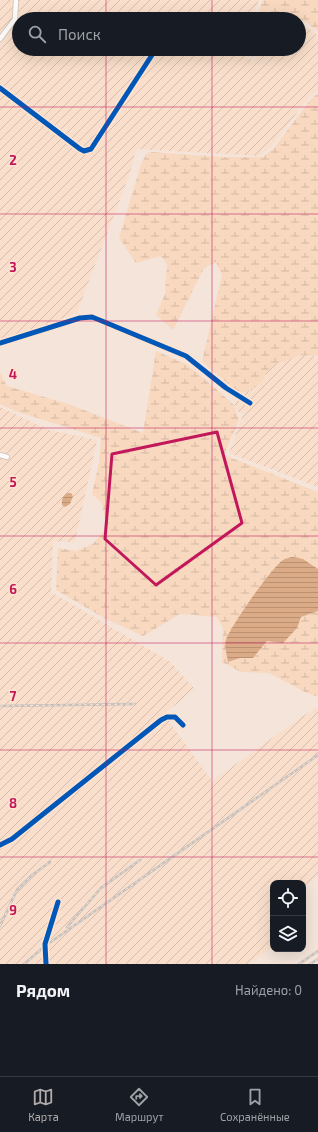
<!DOCTYPE html>
<html lang="ru">
<meta charset="utf-8">
<style>
:root{--surface:#171b24;--page:#20242c;--text:#f1f3f6;--muted:#9ea1a6;--line:#363941;--accent:#b1acab}
body{margin:0;font-family:"Exo 2",sans-serif;background:var(--page);color:var(--text)}
.controls{position:absolute;right:12px;bottom:12px;display:grid;overflow:hidden;border-radius:8px;box-shadow:0 4px 16px #0002}
.controls button{width:36px;height:36px;display:grid;place-items:center;padding:0;border:0;border-bottom:1px solid var(--line);background:var(--surface);color:var(--text);font:20px sans-serif}
.list{margin:0;padding:0;list-style:none}
h2{display:flex;justify-content:space-between;align-items:center;height:52px;margin:0;padding:0 16px;font-size:17px}
h2 small{font-size:13px;font-weight:400;color:var(--muted)}
.icon{flex:none;width:22px;height:22px;fill:none;stroke:currentColor;stroke-width:2;stroke-linecap:round;stroke-linejoin:round}
.map{position:relative;flex:none;width:318px;height:964px;overflow:hidden}
.search{position:absolute;background:var(--surface);box-shadow:0 4px 16px #0002;left:12px;right:12px;top:12px;height:44px;display:flex;align-items:center;gap:10px;box-sizing:border-box;padding:0 14px;border-radius:22px;color:var(--muted);font-size:15px}
.sheet{height:112px;background:var(--surface)}
nav{display:flex;justify-content:space-around;align-items:center;box-sizing:border-box;height:56px;border-top:1px solid var(--line);background:var(--surface);font-size:11px;color:var(--muted)}
nav a{display:grid;justify-items:center;gap:2px}
nav .on{color:var(--accent)}
.map>svg:first-child{display:block}
.industrial{fill:url(#industrial-furrows)}
.wetland{fill:url(#wetland-marsh)}
.water{fill:url(#water-rules)}
.lines{fill:none;stroke-linecap:round;stroke-linejoin:round}
.minor-casing{stroke:#cbbfb6;stroke-width:6}
.minor{stroke:#fdfbf9;stroke-width:4.5}
.rail-casing{stroke:#c5c1bf;stroke-width:2.5}
.rail{stroke:#ffe3ce;stroke-width:1;stroke-dasharray:3;stroke-linecap:butt}
.cycleway-casing{stroke:#ffe3ce;stroke-width:8}
.cycleway{stroke:#0057b8;stroke-width:5}
.marked{fill:none;stroke:#c2185b;stroke-width:3;stroke-linejoin:round}
.grid{fill:none;stroke:#c2185b;stroke-width:1;stroke-opacity:0.55}
.grid-label{font-size:13px;text-anchor:middle;font-weight:bold;fill:#c2185b;stroke:#ffe3ce;stroke-width:3;stroke-linejoin:round;paint-order:stroke}
</style>
<div class="map">
<svg width="318" height="964" viewBox="0 0 318 964">
<defs>
<pattern id="industrial-furrows" width="10" height="10" patternUnits="userSpaceOnUse"><rect width="10" height="10" fill="#f9dfcb"/><path d="M-1 1l2-2M0 10L10 0M9 11l2-2" fill="none" stroke="#d5bead"/></pattern>
<pattern id="wetland-marsh" width="20" height="14" patternUnits="userSpaceOnUse"><rect width="20" height="14" fill="#f8d8bf"/><path d="M1 5h8M5 5V1M11 12h8M15 12V8" fill="none" stroke="#d4b8a2"/></pattern>
<pattern id="water-rules" width="6" height="5" patternUnits="userSpaceOnUse"><rect width="6" height="5" fill="#daab86"/><path d="M0 2.5h6" fill="none" stroke="#ba9272"/></pattern>
</defs>
<rect width="100%" height="100%" fill="#f4e4d9"/>
<g class="industrial">
<polygon points="0,0 259,0 251,19 19,19 19,49 239,49 239,51 253,61 266,49 299,49 299,24 310,29 318,36 318,90 308,98 272,146 259,156 136,149 130,173 77,313 0,341"/>
<polygon points="275,341 318,358 318,487 229,453 243,414 233,409 242,387 253,391"/>
<polygon points="0,407 49,430 97,440 75,542 53,541 51,592 169,661 195,689 11,837 0,842"/>
<polygon points="316,707 318,711 318,876 303,887 303,883 273,883 273,947 248,964 0,964 0,848 13,842 163,722 168,720 212,781"/>
</g>
<g class="wetland">
<polygon points="263,0 318,0 318,31 307,23 297,19 256,19"/>
<polygon points="243,49 262,49 252,58"/>
<polygon points="318,93 318,356 309,355 297,356 286,361 277,363 269,369 262,381 251,391 242,392 236,391 202,361 222,276 216,262 204,268 173,330 156,315 165,294 167,264 161,256 136,263 119,238 141,164 147,153 152,152 222,157 263,157 274,148 311,99"/>
<polygon points="156,351 186,364 208,382 233,404 239,420 224,455 318,492 318,569 303,559 236,621 226,641 226,649 228,662 240,658 253,658 267,641 297,628 301,617 318,611 318,697 305,692 269,673 241,672 222,662 223,628 217,617 180,614 143,636 106,619 56,590 58,548 76,551 93,544 107,527 101,502 92,494 99,462 101,438 15,411 0,404 0,373 7,386 71,405 143,433"/>
</g>
<g class="water">
<path d="M67,493H71L73,496L70,504L65,507L62,505C61,500 63,496 67,493Z"/>
<path d="M292,557L303,559L318,569V611L301,617L297,628L283,643L267,641L253,658H240L228,662C227,655 224,647 226,640C230,627 272,567 283,560C286,558 289,558 292,557Z"/>
</g>
<g class="lines">
<g class="minor-casing">
<g id="minor">
<polyline points="0,39 15,19 16,0"/>
<polyline points="0,88 80,149 84,151 91,149 152,55"/>
<polyline points="0,343 80,318 92,317 102,321 186,356 226,388 250,403"/>
<polyline points="0,455 7,457"/>
<polyline points="0,845 12,839 161,720 167,717 175,717 183,725"/>
<polyline points="46,964 45,944 58,902"/>
</g>
</g>
<use href="#minor" class="minor"/>
<g class="rail-casing">
<g id="rail">
<polyline points="0,706 135,704"/>
<polyline points="0,926 17,890 32,875 50,862"/>
<polyline points="67,927 101,888 140,860"/>
<polyline points="24,964 45,946 318,755"/>
<polyline points="299,964 318,951"/>
<polyline points="310,964 318,959"/>
</g>
</g>
<use href="#rail" class="rail"/>
<g class="cycleway-casing">
<g id="cycleway">
<polyline points="0,88 80,149 84,151 91,149 152,55"/>
<polyline points="0,343 80,318 92,317 102,321 186,356 226,388 250,403"/>
<polyline points="0,845 12,839 161,720 167,717 175,717 183,725"/>
<polyline points="46,964 45,944 58,902"/>
</g>
</g>
<use href="#cycleway" class="cycleway"/>
</g>
<path class="marked" d="M217,432L242,523L156,585L105,539L112,454Z"/>
<path class="grid" d="M106,0V19M212,0V19M106,49V964M212,49V964M0,107H318M0,214H318M0,321H318M0,428H318M0,536H318M0,643H318M0,750H318M0,857H318"/>
<g class="grid-label">
<text x="13" y="165">2</text>
<text x="13" y="272">3</text>
<text x="13" y="379">4</text>
<text x="13" y="487">5</text>
<text x="13" y="594">6</text>
<text x="13" y="701">7</text>
<text x="13" y="808">8</text>
<text x="13" y="915">9</text>
</g>
</svg>
<div class="controls">
<button><svg class="icon" aria-label="locate" viewBox="0 0 24 24"><circle cx="12" cy="12" r="6"/><path d="M12 2v4M12 18v4M2 12h4M18 12h4"/></svg></button>
<button><svg class="icon" aria-label="layers" viewBox="0 0 24 24"><path d="M12 4l9 5-9 5-9-5zM3 14l9 5 9-5"/></svg></button>
</div>
<div class="search"><svg class="icon" aria-label="search" viewBox="0 0 24 24"><circle cx="10" cy="10" r="6"/><path d="M15 15l6 6"/></svg>Поиск</div>
</div>
<section class="sheet">
<h2>Рядом<small>Найдено: 0</small></h2>
<ul class="list">
</ul>
</section>
<nav>
<a class="on"><svg class="icon" aria-label="map" viewBox="0 0 24 24"><path d="M3 6l6-2 6 2 6-2v14l-6 2-6-2-6 2zM9 4v14M15 6v14"/></svg>Карта</a>
<a><svg class="icon" aria-label="directions" viewBox="0 0 24 24"><path d="M12 3l9 9-9 9-9-9zM9 14v-3h6M13 9l2 2-2 2"/></svg>Маршрут</a>
<a><svg class="icon" aria-label="saved" viewBox="0 0 24 24"><path d="M7 4h10v16l-5-4-5 4z"/></svg>Сохранённые</a>
</nav>
